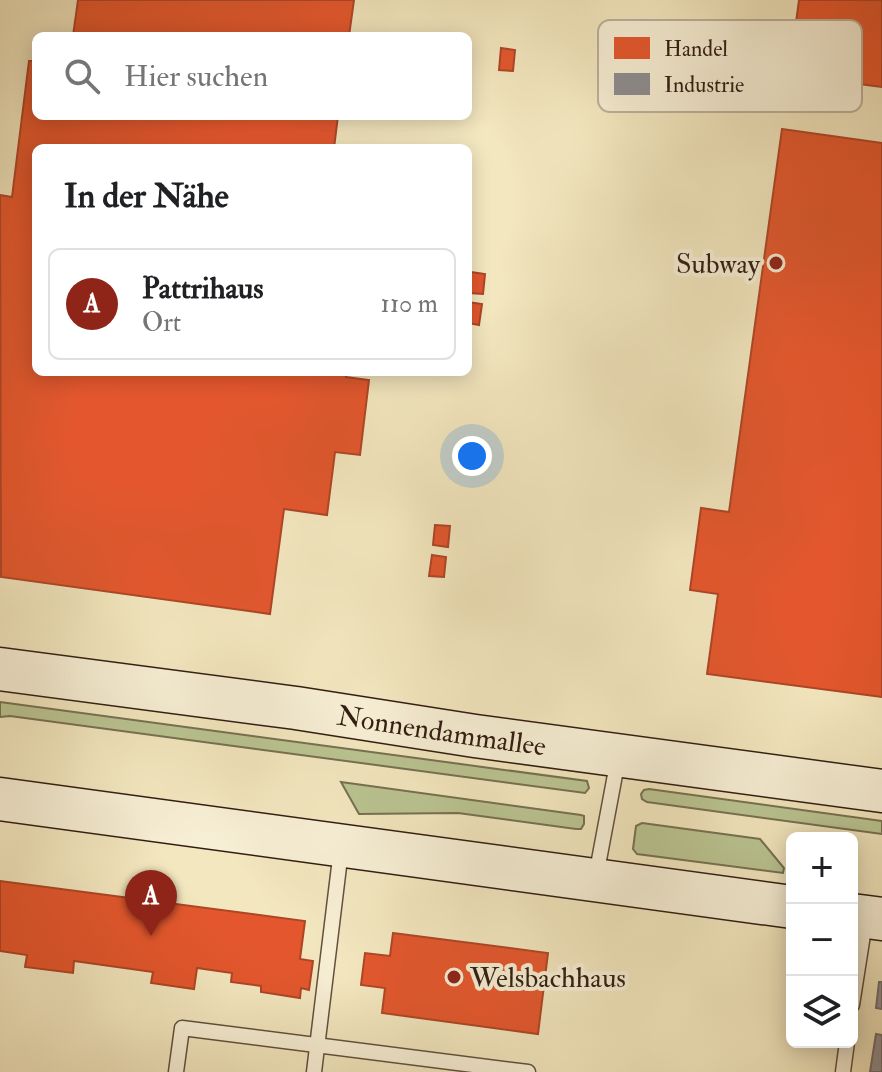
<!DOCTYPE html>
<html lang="de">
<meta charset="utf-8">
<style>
:root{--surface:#fff;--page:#f2f2f2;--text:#202124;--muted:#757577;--line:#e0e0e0;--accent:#8f2418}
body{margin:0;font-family:"IM FELL Double Pica",serif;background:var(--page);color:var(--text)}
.controls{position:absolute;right:24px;bottom:24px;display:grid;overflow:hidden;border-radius:12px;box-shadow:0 4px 20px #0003}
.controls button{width:72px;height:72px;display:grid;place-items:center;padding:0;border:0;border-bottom:2px solid var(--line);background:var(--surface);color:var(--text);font:40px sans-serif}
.you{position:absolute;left:472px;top:456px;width:28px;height:28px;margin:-20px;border:6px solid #fff;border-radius:50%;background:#1a73e8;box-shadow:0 0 0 12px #1a73e833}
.badge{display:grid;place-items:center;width:52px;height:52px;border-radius:50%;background:var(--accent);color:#fff;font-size:26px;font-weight:700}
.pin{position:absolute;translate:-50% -66px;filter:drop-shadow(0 2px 4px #0008)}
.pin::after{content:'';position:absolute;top:42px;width:28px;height:24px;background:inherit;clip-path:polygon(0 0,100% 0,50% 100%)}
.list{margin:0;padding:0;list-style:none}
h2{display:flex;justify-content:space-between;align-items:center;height:104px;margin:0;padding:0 32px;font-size:34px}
h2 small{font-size:26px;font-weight:400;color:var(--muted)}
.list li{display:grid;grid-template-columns:52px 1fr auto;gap:24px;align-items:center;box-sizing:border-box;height:112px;margin:0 16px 16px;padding:0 16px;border:2px solid var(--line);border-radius:12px}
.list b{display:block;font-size:30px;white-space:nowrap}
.list p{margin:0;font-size:26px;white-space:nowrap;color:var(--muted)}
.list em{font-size:26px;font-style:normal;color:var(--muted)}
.icon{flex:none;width:44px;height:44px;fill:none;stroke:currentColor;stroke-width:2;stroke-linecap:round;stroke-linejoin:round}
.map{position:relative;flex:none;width:882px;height:1072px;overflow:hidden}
.search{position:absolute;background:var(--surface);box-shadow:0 4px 20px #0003;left:32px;top:32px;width:440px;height:88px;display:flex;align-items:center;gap:20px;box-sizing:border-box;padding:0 28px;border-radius:12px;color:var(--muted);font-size:30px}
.panel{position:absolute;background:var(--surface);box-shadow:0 4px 20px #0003;left:32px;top:144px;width:440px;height:232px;border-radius:12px}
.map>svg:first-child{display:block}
.green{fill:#bac592;stroke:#767152;stroke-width:2}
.shops{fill:#e4572e;stroke:#ae4626;stroke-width:2}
.industry{fill:#8d8d92;stroke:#716b6c;stroke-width:2}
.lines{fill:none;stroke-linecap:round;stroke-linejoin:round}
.lane-casing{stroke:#62503e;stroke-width:17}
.secondary-casing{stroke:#311d13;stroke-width:45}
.lane{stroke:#f7efd5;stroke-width:14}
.secondary{stroke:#f7efd5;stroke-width:42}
.poi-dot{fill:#8f2418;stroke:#f7efd5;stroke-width:3}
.labels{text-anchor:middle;stroke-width:8;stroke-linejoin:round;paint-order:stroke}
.poi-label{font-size:28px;fill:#311d13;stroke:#f7efd5;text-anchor:end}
.street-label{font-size:28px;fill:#311d13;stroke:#f7efd5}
.key{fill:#f7efd5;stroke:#bcb09b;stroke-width:2}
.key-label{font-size:22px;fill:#311d13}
</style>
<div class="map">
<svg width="882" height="1072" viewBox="0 0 882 1072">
<rect width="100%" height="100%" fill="#f3e7bf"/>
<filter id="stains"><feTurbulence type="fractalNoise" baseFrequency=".0025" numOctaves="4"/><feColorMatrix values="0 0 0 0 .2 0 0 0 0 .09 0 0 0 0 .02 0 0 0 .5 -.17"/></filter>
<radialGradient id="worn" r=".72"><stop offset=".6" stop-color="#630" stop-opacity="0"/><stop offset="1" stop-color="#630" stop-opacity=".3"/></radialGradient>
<g class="green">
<polygon points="0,702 587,781 589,788 585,793 10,716 0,717"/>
<polygon points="341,782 581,815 584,816 584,824 581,829 576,829 458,813 359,814"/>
<polygon points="649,789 882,821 882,834 647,802 642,799 641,794 644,790"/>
<polygon points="642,823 760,839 784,868 783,873 637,854 633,849 636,826"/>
</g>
<g class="shops">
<polygon points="78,0 354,0 349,36 73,36"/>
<polygon points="799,0 882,0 882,87 789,75"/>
<polygon points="501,48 515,50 513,71 499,70"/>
<polygon points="29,61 36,61 36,116 338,116 334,148 36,148 36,372 346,372 346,377 369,380 360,455 335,452 327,515 284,509 270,614 1,577 0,195 12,197"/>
<polygon points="782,129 882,143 882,697 707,674 718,594 690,590 701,508 729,512"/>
<polygon points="471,272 485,274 483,294 469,293"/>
<polygon points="468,302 482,304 479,325 468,323"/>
<polygon points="435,525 450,526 448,547 433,545"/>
<polygon points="432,555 446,557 444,577 429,576"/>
<polygon points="0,881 305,921 300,959 313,961 309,990 301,988 300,998 261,992 261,986 231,982 232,973 197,968 194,989 151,983 153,972 74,961 73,973 25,967 27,955 0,951"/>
<polygon points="393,933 548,953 538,1034 382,1013 385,988 361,985 365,953 390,956"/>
</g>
<g class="industry">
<polygon points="879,982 882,982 882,1009 876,1008"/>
<polygon points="876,1034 882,1035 882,1072 870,1072"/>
</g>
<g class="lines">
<g class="lane-casing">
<g id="lane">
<polyline points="596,876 618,759"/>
<polyline points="852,1005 865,922"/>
<polyline points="176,1072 182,1028 528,1072"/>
<polyline points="314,1072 341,850"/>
<polyline points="843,1072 847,1042"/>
</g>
</g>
<g class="secondary-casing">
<g id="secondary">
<path id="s1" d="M0,669L296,708L475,736L882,791"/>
<polyline points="0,799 792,907"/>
<polyline points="852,915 882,919"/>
</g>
</g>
<use href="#lane" class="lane"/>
<use href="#secondary" class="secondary"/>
</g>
<g class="poi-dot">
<circle cx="776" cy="263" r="8"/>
<circle cx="454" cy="977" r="8"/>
</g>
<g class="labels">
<g class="poi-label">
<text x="760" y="273">Subway</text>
<text x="470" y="987" text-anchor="start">Welsbachhaus</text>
</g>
<g class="street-label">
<text dy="10" stroke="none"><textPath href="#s1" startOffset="446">Nonnendammallee</textPath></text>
</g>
</g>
<rect x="598" y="20" width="264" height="92" rx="12" class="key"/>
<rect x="614" y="37" width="36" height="22" fill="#e4572e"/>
<rect x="614" y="73" width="36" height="22" fill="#8d8d92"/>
<g class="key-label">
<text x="664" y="56">Handel</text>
<text x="664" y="92">Industrie</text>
</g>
<rect width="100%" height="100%" filter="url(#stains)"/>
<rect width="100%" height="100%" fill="url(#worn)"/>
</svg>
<div class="controls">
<button>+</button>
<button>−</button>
<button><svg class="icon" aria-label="layers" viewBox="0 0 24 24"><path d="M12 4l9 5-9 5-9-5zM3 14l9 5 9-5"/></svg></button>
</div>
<div class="you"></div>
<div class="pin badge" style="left:151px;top:936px">A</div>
<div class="search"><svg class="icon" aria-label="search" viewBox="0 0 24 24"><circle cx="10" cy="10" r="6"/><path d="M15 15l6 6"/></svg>Hier suchen</div>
<section class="panel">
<h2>In der Nähe<small></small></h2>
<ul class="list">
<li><span class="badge">A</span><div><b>Pattrihaus</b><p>Ort</p></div><em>110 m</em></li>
</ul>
</section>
</div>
